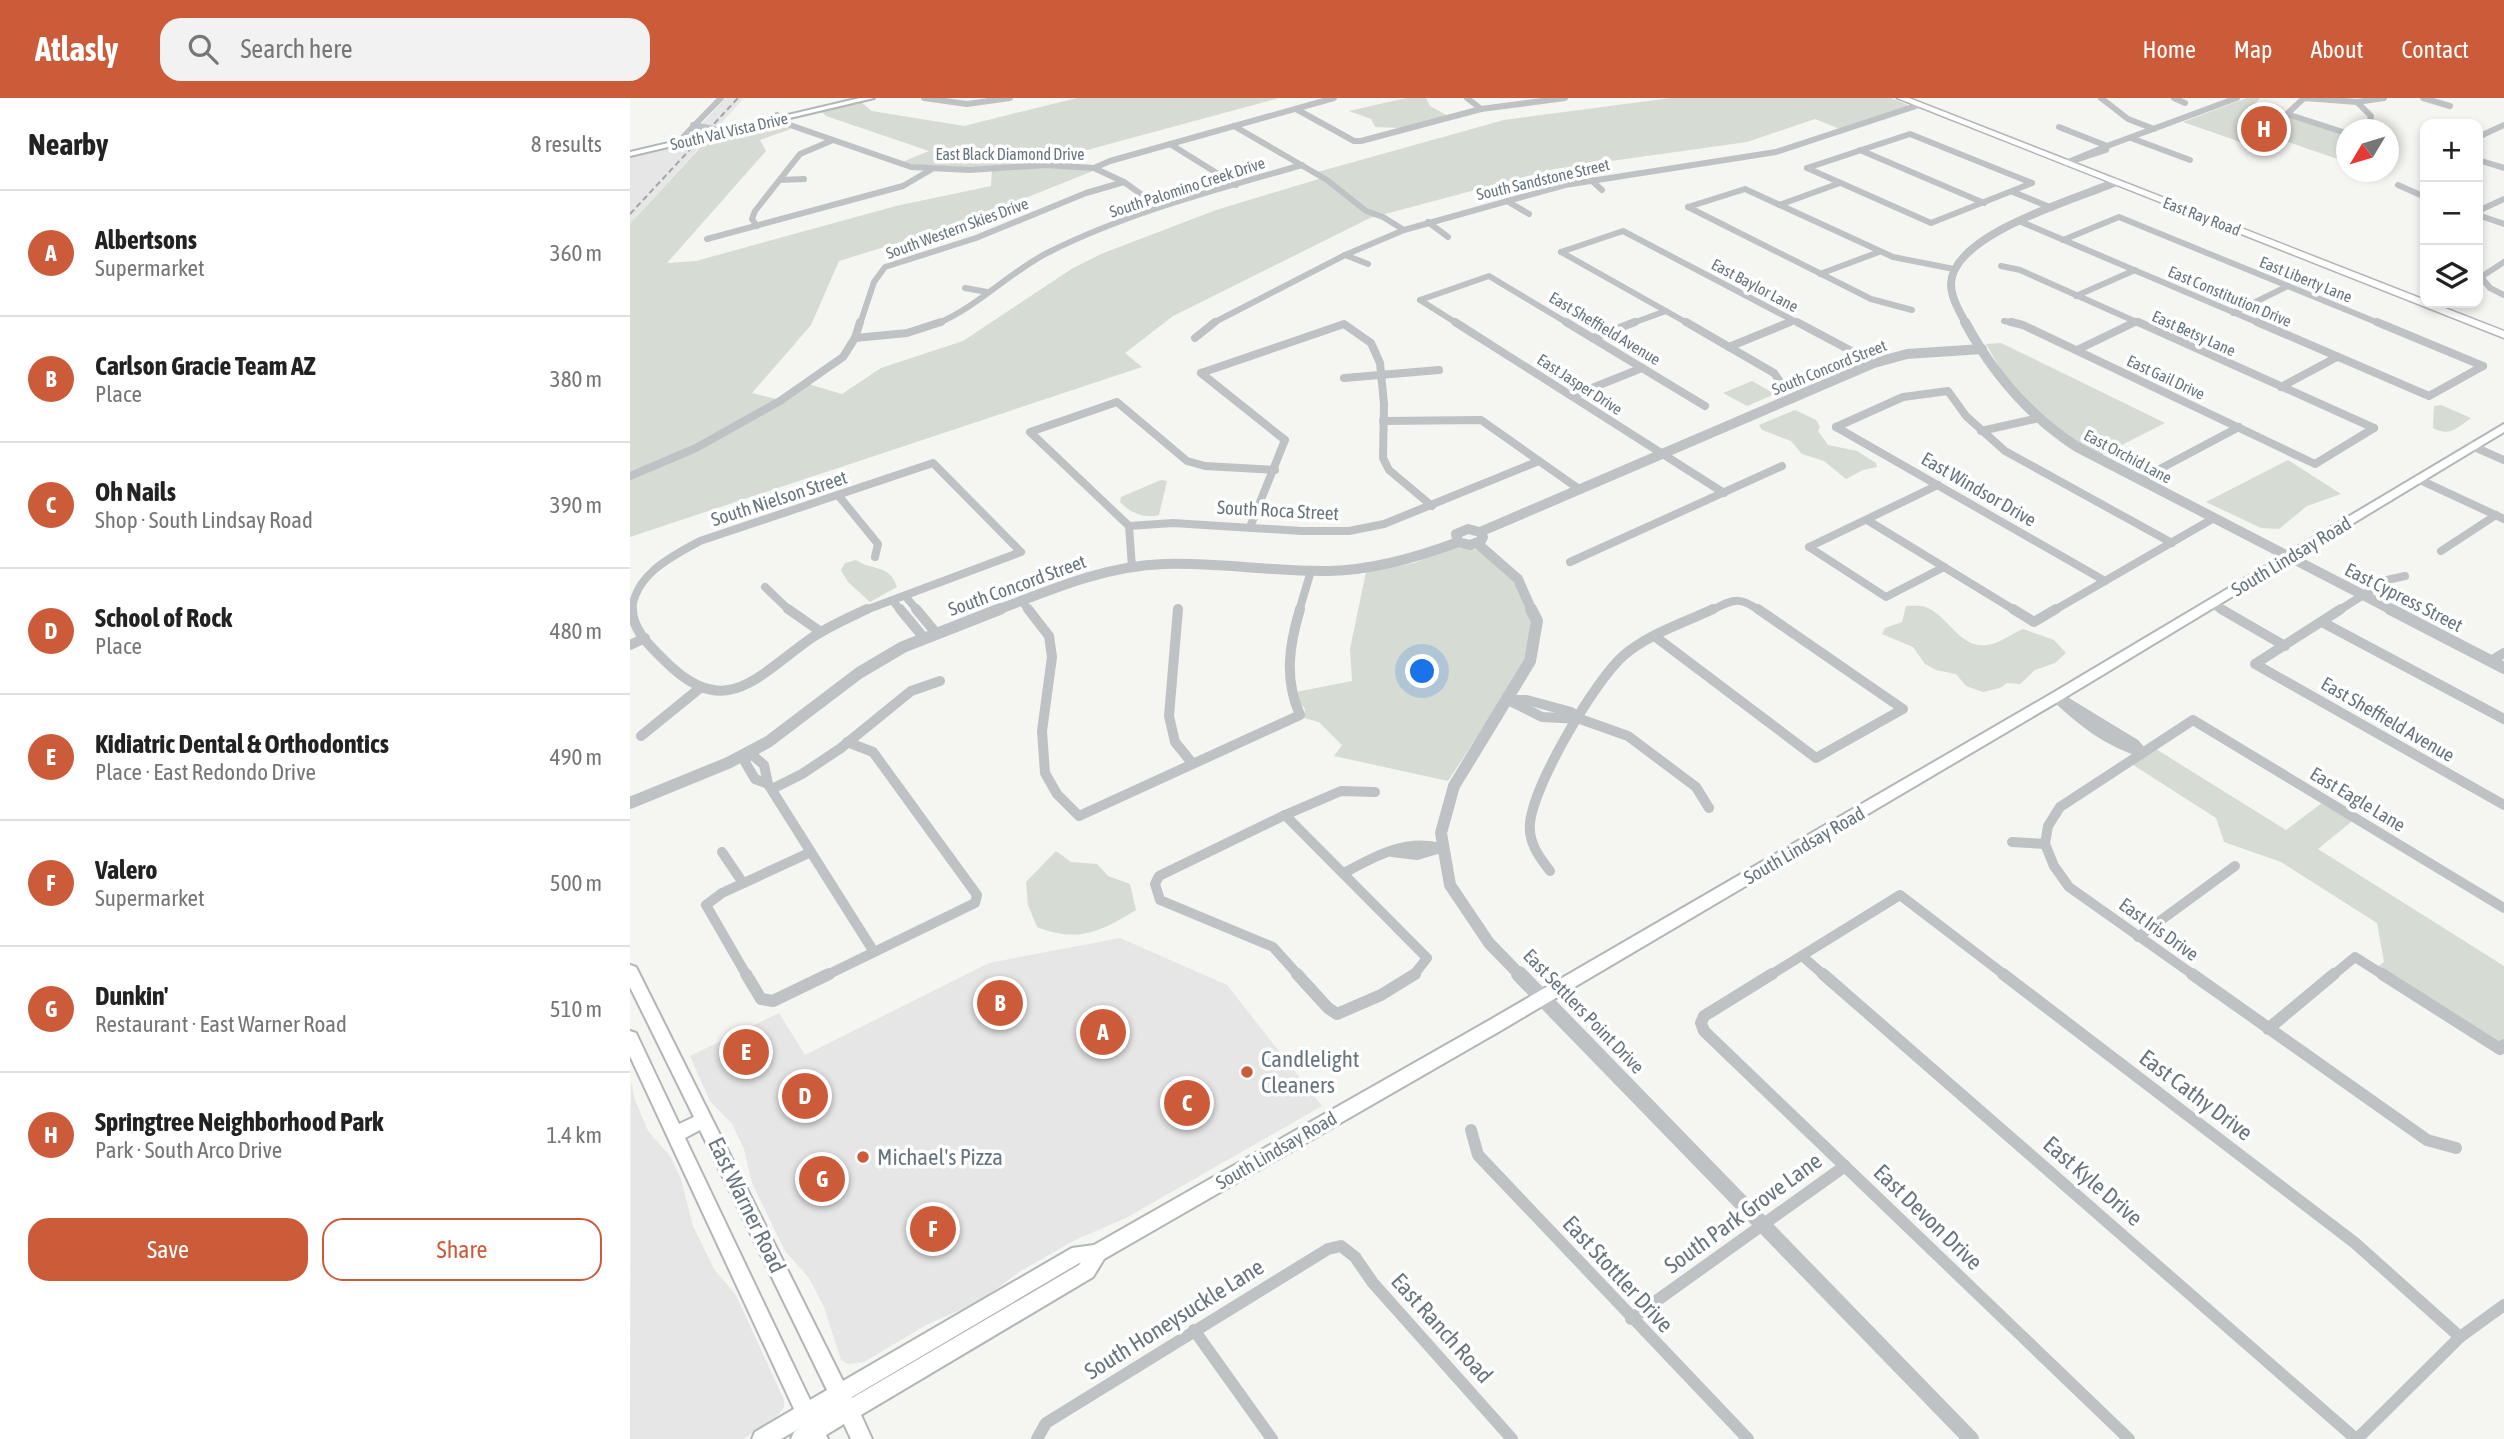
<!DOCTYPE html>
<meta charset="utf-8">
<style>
:root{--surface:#fff;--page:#f2f2f2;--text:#222;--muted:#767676;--line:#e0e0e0;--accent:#cc5b3a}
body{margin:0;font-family:"Asap Condensed",sans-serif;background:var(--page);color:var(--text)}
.controls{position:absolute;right:21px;top:21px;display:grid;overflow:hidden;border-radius:14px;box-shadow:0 4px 10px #0003}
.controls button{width:63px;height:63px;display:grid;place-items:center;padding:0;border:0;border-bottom:2px solid var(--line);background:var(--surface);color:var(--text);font:35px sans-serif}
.compass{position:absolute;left:1706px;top:21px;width:63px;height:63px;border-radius:50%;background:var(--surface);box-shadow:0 4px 10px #0003;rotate:232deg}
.you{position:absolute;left:793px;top:574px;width:24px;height:24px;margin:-18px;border:5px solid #fff;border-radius:50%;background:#1a73e8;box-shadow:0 0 0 10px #1a73e833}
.badge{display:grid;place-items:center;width:46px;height:46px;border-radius:50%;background:var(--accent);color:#fff;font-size:23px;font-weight:700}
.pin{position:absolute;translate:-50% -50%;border:4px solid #fff;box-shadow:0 2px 7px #0006}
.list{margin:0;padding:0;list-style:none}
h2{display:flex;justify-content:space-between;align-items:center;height:91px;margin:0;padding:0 28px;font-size:30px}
h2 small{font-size:23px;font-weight:400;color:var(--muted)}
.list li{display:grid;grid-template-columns:46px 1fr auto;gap:21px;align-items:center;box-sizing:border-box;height:126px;padding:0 28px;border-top:2px solid var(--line)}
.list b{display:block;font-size:26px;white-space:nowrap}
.list p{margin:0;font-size:23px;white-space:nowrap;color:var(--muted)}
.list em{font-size:23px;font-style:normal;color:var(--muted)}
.actions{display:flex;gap:14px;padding:21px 28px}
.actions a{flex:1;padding:16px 0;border:2px solid var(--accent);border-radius:21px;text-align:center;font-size:24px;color:var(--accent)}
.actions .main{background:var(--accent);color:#fff}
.icon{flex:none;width:38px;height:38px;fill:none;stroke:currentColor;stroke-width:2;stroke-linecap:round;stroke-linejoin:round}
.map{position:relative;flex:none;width:1874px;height:1341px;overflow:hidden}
header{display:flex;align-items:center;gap:42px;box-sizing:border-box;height:98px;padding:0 35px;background:var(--accent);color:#fff}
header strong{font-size:33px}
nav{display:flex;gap:38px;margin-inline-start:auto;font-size:24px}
.search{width:490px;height:63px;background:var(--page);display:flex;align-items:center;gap:18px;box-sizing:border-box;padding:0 24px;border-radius:21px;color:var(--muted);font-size:26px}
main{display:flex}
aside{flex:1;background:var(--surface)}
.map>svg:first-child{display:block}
.built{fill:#e5e6e5}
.green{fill:#d6dbd3}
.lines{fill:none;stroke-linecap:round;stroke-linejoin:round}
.secondary-casing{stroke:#b1b6b9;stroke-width:4}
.primary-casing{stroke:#b2b6b9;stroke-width:3}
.minor-far3{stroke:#bfc2c5;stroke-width:6}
.minor-far2{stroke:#bfc2c5;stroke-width:8}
.minor-far1{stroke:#bfc2c5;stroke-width:10}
.minor{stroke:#bfc2c5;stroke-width:12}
.tertiary-far3{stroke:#bfc2c5;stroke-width:8}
.tertiary-far2{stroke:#bfc2c5;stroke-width:10}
.tertiary-far1{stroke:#bfc2c5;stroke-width:12}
.tertiary{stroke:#bfc2c5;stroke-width:16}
.secondary{fill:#fff;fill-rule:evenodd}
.primary{fill:#fff;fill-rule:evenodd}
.rail{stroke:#a0a6aa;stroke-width:2;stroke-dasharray:6 3.5;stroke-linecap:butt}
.poi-dot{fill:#cc5b3a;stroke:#fff;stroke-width:2.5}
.labels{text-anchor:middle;stroke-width:7;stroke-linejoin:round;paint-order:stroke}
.far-street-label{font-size:16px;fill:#68757f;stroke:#fff}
.street-label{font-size:19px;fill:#68757f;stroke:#fff}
.near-poi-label{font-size:23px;fill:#68757f;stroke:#fff;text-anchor:start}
.near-street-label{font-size:23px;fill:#68757f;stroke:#fff}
</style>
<header>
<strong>Atlasly</strong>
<div class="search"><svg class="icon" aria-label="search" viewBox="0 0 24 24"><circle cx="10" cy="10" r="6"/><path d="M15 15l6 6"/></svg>Search here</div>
<nav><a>Home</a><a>Map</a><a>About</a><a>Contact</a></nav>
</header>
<main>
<aside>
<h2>Nearby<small>8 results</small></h2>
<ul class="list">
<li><span class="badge">A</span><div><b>Albertsons</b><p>Supermarket</p></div><em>360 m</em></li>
<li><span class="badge">B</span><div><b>Carlson Gracie Team AZ</b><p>Place</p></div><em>380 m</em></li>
<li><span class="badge">C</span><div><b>Oh Nails</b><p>Shop · South Lindsay Road</p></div><em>390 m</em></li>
<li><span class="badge">D</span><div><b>School of Rock</b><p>Place</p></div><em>480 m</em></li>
<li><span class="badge">E</span><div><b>Kidiatric Dental &amp; Orthodontics</b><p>Place · East Redondo Drive</p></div><em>490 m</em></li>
<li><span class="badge">F</span><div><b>Valero</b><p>Supermarket</p></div><em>500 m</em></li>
<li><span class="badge">G</span><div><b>Dunkin'</b><p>Restaurant · East Warner Road</p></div><em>510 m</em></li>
<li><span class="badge">H</span><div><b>Springtree Neighborhood Park</b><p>Park · South Arco Drive</p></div><em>1.4 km</em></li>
</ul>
<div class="actions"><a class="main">Save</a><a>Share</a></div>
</aside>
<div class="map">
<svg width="1874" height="1341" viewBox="0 0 1874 1341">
<rect width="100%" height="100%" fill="#f5f5f2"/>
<g class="built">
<polygon points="96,0 114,0 0,126 0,58 54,45"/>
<polygon points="490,840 597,887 692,1008 496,1120 445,1142 389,1174 349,1204 296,1227 234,1264 218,1266 211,1262 194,1209 179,1180 155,1153 122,1085 114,1051 102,1026 80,1003 60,958 149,915 175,957 359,865"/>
<polygon points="1,984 5,1002 18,1033 40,1058 51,1081 63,1128 84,1171 106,1197 154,1302 154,1309 145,1321 113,1341 0,1341"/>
</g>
<g class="green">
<polygon points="447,0 649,0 457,52 441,67 468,71 335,124 209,163 181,227 122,295 150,302 175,285 212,296 251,270 333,243 443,170 471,156 586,112 692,80 684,75 874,22 1041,0 1261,0 1280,8 1210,31 1185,21 1117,44 924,71 740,120 543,218 495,255 512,269 0,439 0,126 80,39 147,24 161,31 130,42 136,53 37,165 66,163 266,108 361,88 362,71 339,72 270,65 299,53 196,18 191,13 231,4 242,13 334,28"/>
<polygon points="776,0 796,0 800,8 818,18 772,30 745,29 741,21 719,13"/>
<polygon points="1617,0 1630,0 1623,8 1653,15 1716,37 1716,64 1644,39 1622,48 1553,24"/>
<polygon points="1371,245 1535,325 1470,358 1433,337 1378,284 1356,246"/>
<polygon points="1122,283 1145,296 1117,308 1093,295"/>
<path d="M1811,307L1841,320C1826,330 1821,339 1803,330L1804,308Z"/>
<polygon points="1165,312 1186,322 1190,329 1188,333 1198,347 1227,353 1246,365 1247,369 1233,372 1216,381 1194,363 1172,356 1161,343 1132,332 1129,327"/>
<polygon points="1658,362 1711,396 1677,408 1649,431 1631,430 1576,404"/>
<path d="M531,382L537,383L529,417C515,421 500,415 490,404L491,399Z"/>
<polygon points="826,449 849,452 882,481 897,506 902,529 892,570 818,683 704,658 712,647 689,624 674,620 675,611 668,603 666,594 722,583 720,551 736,474 784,465"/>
<path d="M226,462C240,473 259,465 267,489L240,504L218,484L211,472L215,465Z"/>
<path d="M1276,508C1283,508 1291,507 1298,510C1321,521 1331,554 1362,546C1373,543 1383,535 1393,531L1424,542L1436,555L1425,565L1405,572L1390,586L1377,585L1370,590L1353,594L1336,588L1326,576L1306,572L1295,566L1283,549L1252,536L1255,530L1272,524Z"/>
<polygon points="1521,648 1656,732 1696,702 1726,720 1688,751 1874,868 1874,947 1745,871 1754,864 1747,825 1651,764 1594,744 1586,720 1497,663"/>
<path d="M426,753L441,764L467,766L478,778L500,786L506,812C470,834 448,845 407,829L398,807L396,784Z"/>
</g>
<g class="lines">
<g class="secondary-casing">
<g id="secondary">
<polygon points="230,0 244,0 0,58 0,54"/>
<path d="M1874,326V334L1431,602L870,933L474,1161L463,1179L231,1317L242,1341H221L214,1326L196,1337L198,1341H161L164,1334L172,1329L151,1341H122L125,1334L164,1311L0,958V933L6,935L49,1026L64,1019L0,889V867L6,869L213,1283L442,1150L464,1147L858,923L1421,596ZM70,1032L197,1292L180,1302L55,1040ZM451,1164L449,1167L222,1300V1299Z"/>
</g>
</g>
<g class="primary-casing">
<polygon id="primary" points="1267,0 1279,0 1795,202 1795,205 1802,205 1874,233 1874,240"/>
</g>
<g class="minor-far3">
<polyline points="294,0 337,6 380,0"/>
<polyline points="837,0 851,11"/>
<polyline points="1471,0 1498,21 1524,31"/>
<polyline points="1544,0 1555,5"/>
<polyline points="1793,0 1820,8"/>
<polyline points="1727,4 1741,18 1739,27 1733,32"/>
<polyline points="666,11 724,43 731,43 851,11 935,0"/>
<polyline points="147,17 160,27 281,69 339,72 415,67 464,70 494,84 529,109"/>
<polyline points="63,27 84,31"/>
<polyline points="604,28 697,82 736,113 753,119 774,132"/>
<polyline points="1429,29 1477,48 1607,0"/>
<polyline points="1716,35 1657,16 1674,0 1727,4 1754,0"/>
<polyline points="54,38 91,0"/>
<polyline points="1848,39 1874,27"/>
<polyline points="1501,40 1560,62"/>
<polyline points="540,46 606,87"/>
<polygon points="1477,48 1476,52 1436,65"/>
<polyline points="1230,52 1354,105"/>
<polyline points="1848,62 1874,70"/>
<polyline points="464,70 480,63 704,0"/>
<polyline points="1177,70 1301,125 1402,85"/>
<polyline points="1177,70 1280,36 1402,85"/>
<polyline points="150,82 174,81"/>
<polyline points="961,82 972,92"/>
<polyline points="1768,87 1795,99"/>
<polyline points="1383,94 1422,110"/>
<polyline points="877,103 899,116"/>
<polyline points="1149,107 1210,85"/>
<polyline points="1058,109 1115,91 1263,159 1324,171"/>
<polyline points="1058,109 1241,201 1282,212"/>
<polyline points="1848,113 1874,101"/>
<polyline points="1848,117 1874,126"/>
<polyline points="1389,123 1631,226"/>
<polyline points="798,124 818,139"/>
<polyline points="127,128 122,121 125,113 170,56 203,42"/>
<polyline points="77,141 273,88 302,71"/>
<polyline points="1433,142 1489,119 1751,226"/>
<polyline points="931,154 993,133 1170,226"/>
<polyline points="931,154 1059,226"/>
<polyline points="715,157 738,166"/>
<polyline points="1874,164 1851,179 1860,190 1874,197"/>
<polyline points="1371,168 1390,172 1511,226"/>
<polyline points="1190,176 1249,154"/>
<polyline points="335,190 357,194"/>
<polyline points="1446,198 1505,172"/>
<polyline points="790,202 828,226"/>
<polyline points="790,202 859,178 939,226"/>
<polyline points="1603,215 1658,188"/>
<polyline points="1374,223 1389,226"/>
<polyline points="230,226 244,184 255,169 346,140 456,95 494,84"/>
<path d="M306,226C348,209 379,174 419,154C499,114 586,92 672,67"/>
<polyline points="581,226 715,157 774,132 935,87 1146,54 1289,7"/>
<polyline points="1000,226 1036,213"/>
<polyline points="1156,226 1164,223"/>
<polyline points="1501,226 1506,224"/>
</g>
<g class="minor-far2">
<polyline points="825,224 1094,395"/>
<polyline points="936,224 1075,308"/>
<polyline points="1056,224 1144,275 1149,282"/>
<polyline points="1167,224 1244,265"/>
<polyline points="1381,224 1393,227 1685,366 1744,330"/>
<polyline points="1508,224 1744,330"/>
<polyline points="1627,224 1799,298 1853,268"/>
<polyline points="1747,224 1853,268"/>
<polyline points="225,240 277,235 311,224"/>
<polyline points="565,240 585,224"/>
<polyline points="963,240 1005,224"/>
<polyline points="1099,249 1160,224"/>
<polyline points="1447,252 1505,224"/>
<polyline points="571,275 714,226 741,245 750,265 754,306 753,360 759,372 802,408"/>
<polyline points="571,275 655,342 620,429"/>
<polyline points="714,280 809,272"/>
<polyline points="1651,289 1707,259"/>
<polyline points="942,298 1012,270"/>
<polyline points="753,323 851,322 949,391"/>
<polyline points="1206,329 1273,299 1318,293 1336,318 1375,353 1542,445"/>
<polyline points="1206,329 1475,483"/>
<polyline points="1351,333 1405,321"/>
<polyline points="1842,348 1874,362"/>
<polyline points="0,378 66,350 150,303 213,259 225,240 230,224"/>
<polyline points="1788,381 1874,421"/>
<polyline points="1509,382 1609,329"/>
<polyline points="208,397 248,446 245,459"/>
<polyline points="1237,422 1386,513"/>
<polyline points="499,428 543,425 672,433 719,433 754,426 909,363"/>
<polyline points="1179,449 1256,499 1314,469"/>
<polyline points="1179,449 1308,387"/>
<polyline points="1811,453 1866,417"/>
<polyline points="940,464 1152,368"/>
<polyline points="502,469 499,428 400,334 487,304 557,363 575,368 645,372"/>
<polyline points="135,489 160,513"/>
<polyline points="275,498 288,513"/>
<polyline points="391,502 399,513"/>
<polyline points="263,503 271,513"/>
<polyline points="1582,506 1594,513"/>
<path d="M2,513C4,477 42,458 70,443L303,365L391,454L233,513"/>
<polyline points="669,513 681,473"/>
<path d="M1080,513C1103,502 1108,497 1130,513"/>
<polyline points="1423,513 1584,420"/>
<polyline points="1708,513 1757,482 1775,478"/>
</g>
<g class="minor-far1">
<path d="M2,511C2,531 19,547 32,560C94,624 124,581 180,541C197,529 218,520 237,511"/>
<polyline points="158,511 191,534"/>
<polyline points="270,511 294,540"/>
<polyline points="286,511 306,535"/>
<path d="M398,511L419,538L422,559L412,633L415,675L427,696L449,718L670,617C654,581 659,548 670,511"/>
<polyline points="548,511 539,618 545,644 562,665"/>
<polyline points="1383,511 1404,524 1426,511"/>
<polyline points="1591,511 1655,548"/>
<polyline points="1711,511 1625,566 1874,707"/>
<polyline points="1692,524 1874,621"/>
<polyline points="1027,540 1186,660 1273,611 1128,511"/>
<polyline points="0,547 15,540"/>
<polyline points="1861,563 1874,555"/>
<path d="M1426,599C1451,623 1478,644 1512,654"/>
<polyline points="878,602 897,602 941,614 950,621 998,638 1066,689 1079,710"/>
<polyline points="878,602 912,619 950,621"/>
<polyline points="1436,604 1505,646 1511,653"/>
<polyline points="11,638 70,590"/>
<polygon points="119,654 134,667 138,686 125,681 115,664"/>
<polyline points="138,686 244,854"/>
<polyline points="142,691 172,676 211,650 281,593 310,583"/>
<polyline points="655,717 797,860 783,878"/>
<polyline points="655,717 529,778 525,786 530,802 643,849 669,878"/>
<polyline points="655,717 711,693 745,694"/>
<polyline points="1382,744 1415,746"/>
<polyline points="1415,746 1418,728 1430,709 1563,622 1874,810"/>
<polyline points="1415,746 1424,768 1439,789 1565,878"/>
<polyline points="92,754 113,785"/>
<polyline points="762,754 787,757 811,750"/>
<path d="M920,773C909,759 898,744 900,725C904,686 964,584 993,558C1018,536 1054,525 1083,511"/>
<path d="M714,775C745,758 775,741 811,750"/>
<polyline points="1508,839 1605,768"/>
<polyline points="1172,858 1195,878"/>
<polyline points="117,878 76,807 92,795 181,754"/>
<polyline points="195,878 345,805 347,797 243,654 217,644"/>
<polyline points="1139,878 1270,797 1376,878"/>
<polyline points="1702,878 1725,859 1755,878"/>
</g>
<g class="minor">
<polyline points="116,876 131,901 143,903 199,876"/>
<polyline points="667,876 698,910 707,916 751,897 785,876"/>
<polyline points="1142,876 1074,918 1071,925 1074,933 1499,1341"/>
<polyline points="1193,876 1726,1341"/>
<polyline points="1373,876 1725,1145 1830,1239"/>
<polyline points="1562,876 1797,1042 1826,1050"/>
<polyline points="1752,876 1870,951 1874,947"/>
<polyline points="1638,931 1704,876"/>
<polyline points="841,1032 848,1057 1118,1341"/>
<polyline points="1001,1221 1215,1068"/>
<polyline points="564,1232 642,1341"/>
<polyline points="407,1341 416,1325 698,1151 711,1148 725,1159 743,1185 882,1341"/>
<polyline points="1727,1341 1830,1239 1874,1207"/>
</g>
<path class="tertiary-far3" d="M1336,226C1330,214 1321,200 1321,186C1322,136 1446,101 1486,84"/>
<g class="tertiary-far2">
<path d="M1335,224C1363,276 1398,317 1447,349L1764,513"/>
<polygon points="838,431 850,434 853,439 851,443 840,447 828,444 826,436"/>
<polyline points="850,434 1244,265 1277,256 1352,251"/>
<polyline points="848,446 888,481 902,513"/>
<path d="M365,513C420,492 474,468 534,466C589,464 644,474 699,473C744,472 786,460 828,444"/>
</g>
<g class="tertiary-far1">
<polyline points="1760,511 1874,570"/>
<polyline points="0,705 98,665 138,644 229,575 273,549 370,511"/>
<polyline points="891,878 859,845 820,787 811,735 824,688 900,563 907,523 901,511"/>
</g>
<polyline class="tertiary" points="889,876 1341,1341"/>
<use href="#secondary" class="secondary"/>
<use href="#primary" class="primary"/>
<polyline class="rail" points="0,116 108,0"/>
</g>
<g class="poi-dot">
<circle cx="617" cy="974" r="7"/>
<circle cx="233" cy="1059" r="7"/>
</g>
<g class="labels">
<g class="far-street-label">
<text transform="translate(99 33) rotate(-13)" y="6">South Val Vista Drive</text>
<text x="380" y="62">East Black Diamond Drive</text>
<text transform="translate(913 81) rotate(-13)" y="6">South Sandstone Street</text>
<text transform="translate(557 89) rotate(-18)" y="6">South Palomino Creek Drive</text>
<text transform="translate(1572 118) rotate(21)" y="6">East Ray Road</text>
<text transform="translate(327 130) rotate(-20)" y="6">South Western Skies Drive</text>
<text transform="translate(1676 181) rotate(22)" y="6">East Liberty Lane</text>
<text transform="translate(1125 187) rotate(28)" y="6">East Baylor Lane</text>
<text transform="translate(1600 198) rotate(23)" y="6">East Constitution Drive</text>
<text transform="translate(975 230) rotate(31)" y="6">East Sheffield Avenue</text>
<text transform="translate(1564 235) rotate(24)" y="6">East Betsy Lane</text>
<text transform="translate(1199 269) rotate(-22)" y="6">South Concord Street</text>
<text transform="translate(1536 279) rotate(25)" y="6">East Gail Drive</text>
<text transform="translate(950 286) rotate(33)" y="6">East Jasper Drive</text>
<text transform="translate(1498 358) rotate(28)" y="6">East Orchid Lane</text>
</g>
<g class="street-label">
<text transform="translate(1349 391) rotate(30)" y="7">East Windsor Drive</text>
<text transform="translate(149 400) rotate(-18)" y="7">South Nielson Street</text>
<text transform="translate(648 412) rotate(3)" y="7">South Roca Street</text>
<text transform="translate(1661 458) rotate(-31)" y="7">South Lindsay Road</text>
<text transform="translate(387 487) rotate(-20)" y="7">South Concord Street</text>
<text transform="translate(1774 499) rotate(27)" y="7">East Cypress Street</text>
<text transform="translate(1758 621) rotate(30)" y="7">East Sheffield Avenue</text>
<text transform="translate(1728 701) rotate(31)" y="7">East Eagle Lane</text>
<text transform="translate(1174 747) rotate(-30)" y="7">South Lindsay Road</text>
<text transform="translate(1529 831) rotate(36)" y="7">East Iris Drive</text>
<text transform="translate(954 913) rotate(46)" y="7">East Settlers Point Drive</text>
<text transform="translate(646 1052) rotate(-30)" y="7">South Lindsay Road</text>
</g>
<g class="near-poi-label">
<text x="631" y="969">Candlelight<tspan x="631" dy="26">Cleaners</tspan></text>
<text x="247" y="1067">Michael's Pizza</text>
</g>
<g class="near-street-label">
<text transform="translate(1566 997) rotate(37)" y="8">East Cathy Drive</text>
<text transform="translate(1463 1083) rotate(41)" y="8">East Kyle Drive</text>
<text transform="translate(117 1107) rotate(64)" y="8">East Warner Road</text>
<text transform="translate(1113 1115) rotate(-36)" y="8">South Park Grove Lane</text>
<text transform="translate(1298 1119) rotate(44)" y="8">East Devon Drive</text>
<text transform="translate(988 1176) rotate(47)" y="8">East Stottler Drive</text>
<text transform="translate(544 1221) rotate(-32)" y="8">South Honeysuckle Lane</text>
<text transform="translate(812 1230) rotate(48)" y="8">East Ranch Road</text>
</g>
</g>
</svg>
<div class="controls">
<button>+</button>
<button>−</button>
<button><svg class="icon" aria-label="layers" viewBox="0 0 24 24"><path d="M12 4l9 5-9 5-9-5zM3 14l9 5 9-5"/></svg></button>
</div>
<svg class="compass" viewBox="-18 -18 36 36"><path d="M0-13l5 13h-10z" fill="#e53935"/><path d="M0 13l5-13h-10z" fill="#767676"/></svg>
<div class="you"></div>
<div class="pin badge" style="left:473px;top:934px">A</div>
<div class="pin badge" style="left:370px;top:905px">B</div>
<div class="pin badge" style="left:557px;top:1005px">C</div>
<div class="pin badge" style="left:175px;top:998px">D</div>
<div class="pin badge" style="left:116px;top:954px">E</div>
<div class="pin badge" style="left:303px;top:1131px">F</div>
<div class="pin badge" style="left:192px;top:1081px">G</div>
<div class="pin badge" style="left:1634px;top:31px">H</div>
</div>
</main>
